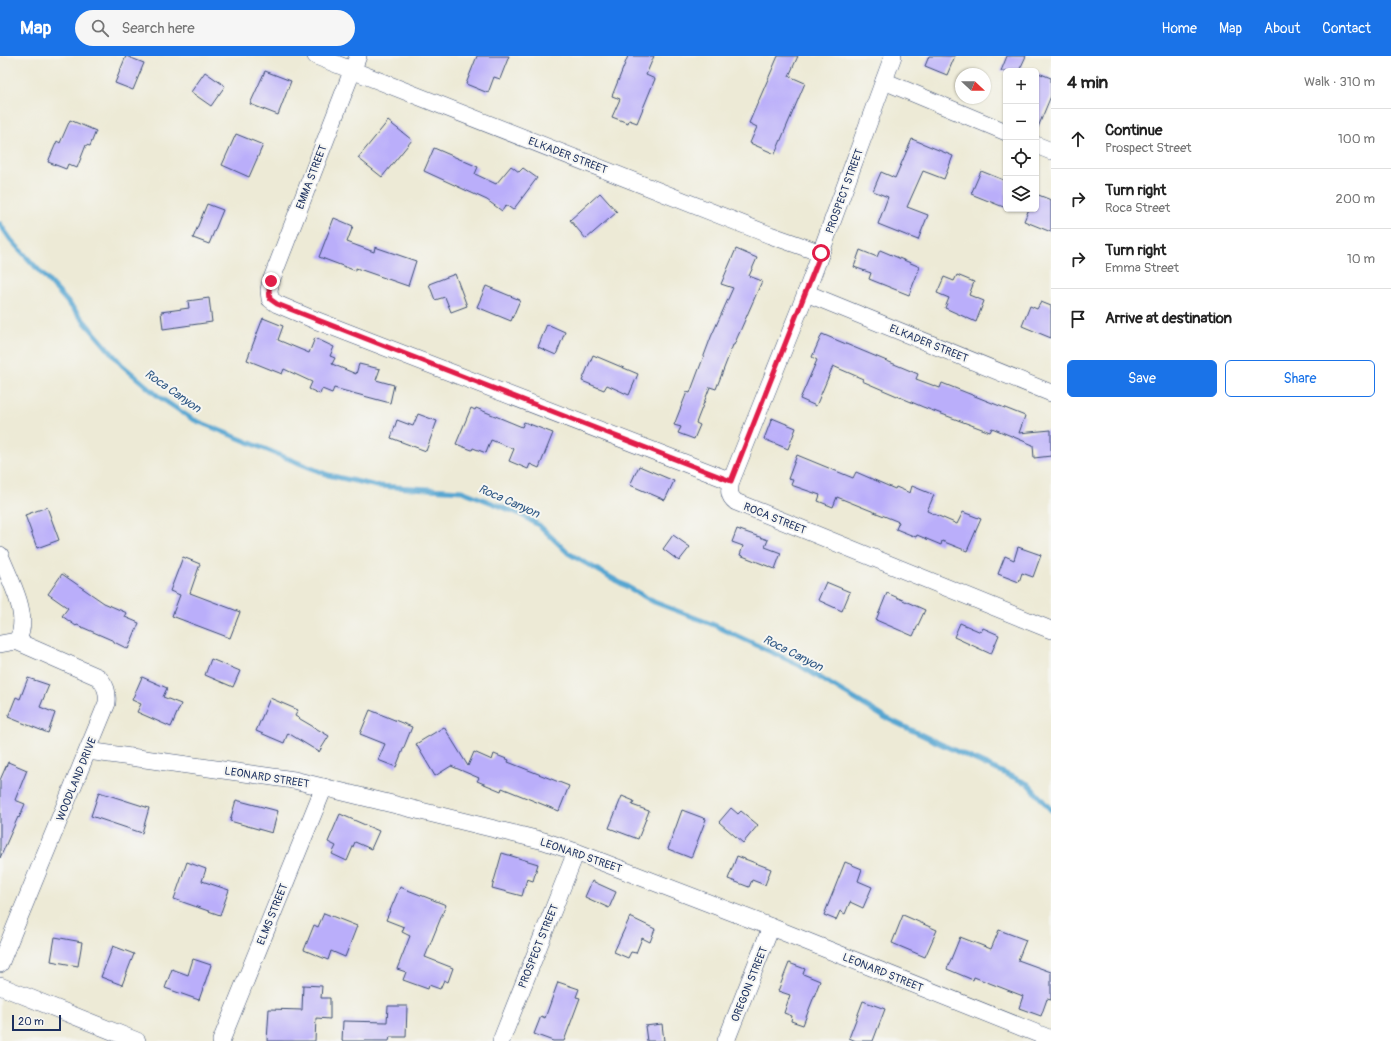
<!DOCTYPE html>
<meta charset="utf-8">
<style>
:root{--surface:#fff;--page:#f6f6f6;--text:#222;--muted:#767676;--line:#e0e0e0;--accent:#1a73e8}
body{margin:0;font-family:Pangolin,sans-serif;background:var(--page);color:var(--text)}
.controls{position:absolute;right:12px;top:12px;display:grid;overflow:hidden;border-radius:6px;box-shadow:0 1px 3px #0004}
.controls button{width:36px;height:36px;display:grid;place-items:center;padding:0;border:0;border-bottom:1px solid var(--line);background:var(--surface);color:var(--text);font:20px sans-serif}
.compass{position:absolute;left:955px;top:12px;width:36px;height:36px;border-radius:50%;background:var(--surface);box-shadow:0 1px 3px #0004;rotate:112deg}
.scale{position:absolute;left:12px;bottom:10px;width:49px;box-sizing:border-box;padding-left:4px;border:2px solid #1b2f5e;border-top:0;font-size:11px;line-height:14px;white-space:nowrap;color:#1b2f5e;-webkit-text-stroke:3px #f6f6f2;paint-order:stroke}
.stop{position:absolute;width:12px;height:12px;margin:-9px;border:3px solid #e11d48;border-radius:50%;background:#fff}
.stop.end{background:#e11d48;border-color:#fff;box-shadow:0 1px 4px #0008}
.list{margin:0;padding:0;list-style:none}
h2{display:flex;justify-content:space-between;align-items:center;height:52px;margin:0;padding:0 16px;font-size:17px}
h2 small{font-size:13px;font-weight:400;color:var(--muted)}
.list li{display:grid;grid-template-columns:26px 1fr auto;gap:12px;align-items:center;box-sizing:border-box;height:60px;padding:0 16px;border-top:1px solid var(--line)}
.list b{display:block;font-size:15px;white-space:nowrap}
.list p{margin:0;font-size:13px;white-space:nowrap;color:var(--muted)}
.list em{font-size:13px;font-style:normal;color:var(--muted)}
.actions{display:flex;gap:8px;padding:12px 16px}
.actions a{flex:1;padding:9px 0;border:1px solid var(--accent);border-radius:6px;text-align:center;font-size:14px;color:var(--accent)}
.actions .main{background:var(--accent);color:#fff}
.icon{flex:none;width:22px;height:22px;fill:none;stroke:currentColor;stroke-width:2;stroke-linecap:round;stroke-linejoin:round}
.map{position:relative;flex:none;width:1051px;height:985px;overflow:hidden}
header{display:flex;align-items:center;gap:24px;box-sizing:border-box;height:56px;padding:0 20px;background:var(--accent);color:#fff}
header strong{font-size:19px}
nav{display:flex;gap:22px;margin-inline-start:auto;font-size:14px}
.search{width:280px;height:36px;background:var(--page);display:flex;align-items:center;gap:10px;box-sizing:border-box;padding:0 14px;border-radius:22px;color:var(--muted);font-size:15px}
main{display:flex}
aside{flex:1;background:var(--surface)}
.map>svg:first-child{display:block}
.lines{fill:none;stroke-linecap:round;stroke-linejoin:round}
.stream{stroke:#57a6d1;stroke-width:5}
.building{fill:#baaefa}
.street-casing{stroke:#3a4b70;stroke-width:18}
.street{stroke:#fff;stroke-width:17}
.route{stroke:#e11d48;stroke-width:5}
.labels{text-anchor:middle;stroke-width:4;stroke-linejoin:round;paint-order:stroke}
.street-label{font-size:11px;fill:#1b2f5e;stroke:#f6f6f2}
.water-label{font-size:12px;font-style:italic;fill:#305986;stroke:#f6f6f2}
</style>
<header>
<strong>Map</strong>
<div class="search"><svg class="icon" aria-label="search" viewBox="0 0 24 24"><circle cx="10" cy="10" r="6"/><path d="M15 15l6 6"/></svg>Search here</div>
<nav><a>Home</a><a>Map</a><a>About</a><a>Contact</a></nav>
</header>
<main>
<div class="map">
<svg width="1051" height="985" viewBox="0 0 1051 985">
<rect width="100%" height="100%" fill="#f6f6f2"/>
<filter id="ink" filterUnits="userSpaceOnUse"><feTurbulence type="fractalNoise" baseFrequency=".025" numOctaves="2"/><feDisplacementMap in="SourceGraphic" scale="8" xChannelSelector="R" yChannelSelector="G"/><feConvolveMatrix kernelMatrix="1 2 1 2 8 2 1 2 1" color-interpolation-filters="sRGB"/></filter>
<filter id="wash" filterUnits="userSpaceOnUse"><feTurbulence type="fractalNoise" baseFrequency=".012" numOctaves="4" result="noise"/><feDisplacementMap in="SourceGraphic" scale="16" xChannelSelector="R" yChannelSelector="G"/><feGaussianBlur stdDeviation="0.9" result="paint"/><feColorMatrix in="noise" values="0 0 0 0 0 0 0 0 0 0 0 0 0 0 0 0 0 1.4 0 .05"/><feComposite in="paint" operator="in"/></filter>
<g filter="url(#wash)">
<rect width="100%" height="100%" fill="#edead6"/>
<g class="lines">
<polyline class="stream" points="0,168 11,184 64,242 122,309 158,340 192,363 328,419 377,430 462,435 520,458 540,470 568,497 654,546 714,569 799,609 884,661 945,690 1028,728 1051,754"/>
</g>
<g id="blocks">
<g class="building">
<polygon points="126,0 144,7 133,34 115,27"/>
<polygon points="477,0 509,0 500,23 494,21 488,37 466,28"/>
<polygon points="628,0 654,0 646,19 655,23 637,67 629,64 628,67 612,61 620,43 612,40"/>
<polygon points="778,0 798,0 789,20 805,27 775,98 750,87 757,71 749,67"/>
<polygon points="929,0 955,0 947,19 925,10"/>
<polygon points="1007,0 1026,0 1019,15 1001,15"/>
<polygon points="265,15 291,25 278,59 250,48"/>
<polygon points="205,16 225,30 211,50 191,36"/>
<polygon points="1036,16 1051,22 1051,40 1036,76"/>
<polygon points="70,64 96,75 90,90 86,89 77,112 68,108 66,113 48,106 57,85 60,87"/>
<polygon points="388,65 412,84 382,121 358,102"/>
<polygon points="236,78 263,89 249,121 222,109"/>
<polygon points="912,83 953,100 944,123 923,115 907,151 928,159 918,184 878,168 888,141 873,135 881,116 895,122"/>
<polygon points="434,92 478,111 475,118 496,128 511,110 519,116 523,112 537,122 513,154 506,149 502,155 487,144 424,115"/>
<polygon points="981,115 1006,125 1006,152 971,138"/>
<polygon points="600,137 617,156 586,183 570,164"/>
<polygon points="1036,138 1051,144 1051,176 1024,165 1029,153 1036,153"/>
<polygon points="207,148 223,154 209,188 193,182"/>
<polygon points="334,162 353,170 347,186 374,196 375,191 416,205 408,230 356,212 356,215 319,201"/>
<polygon points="736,193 757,202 749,220 762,225 734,289 733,289 716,333 710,331 696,367 700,369 694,383 678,377 681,371 674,369 687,336 690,337 711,281 733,232 721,228"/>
<polygon points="860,194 877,201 880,194 920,211 909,239 869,223 871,217 854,211"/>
<polygon points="455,218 467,250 451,256 445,241 435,244 429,228"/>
<polygon points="957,219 974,226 969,239 984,245 976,266 945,252 949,242 937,237 944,221 954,225"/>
<polygon points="486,230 520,244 511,265 477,251"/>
<polygon points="209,242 212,266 163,273 161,256 189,252 188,245"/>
<polygon points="1041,246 1051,250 1051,282 1022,270 1030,250 1037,253"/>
<polygon points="263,262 283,270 278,284 309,297 315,282 334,291 330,300 335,302 332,308 356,318 359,308 380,313 376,324 394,329 390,347 334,332 332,337 322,333 320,338 309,333 312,326 284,313 282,318 247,304"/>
<polygon points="547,268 565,276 556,299 538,291"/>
<polygon points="822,278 918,318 916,323 940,332 942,327 1025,360 1019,377 1051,374 1051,400 1034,402 1033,389 992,372 990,376 923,351 862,325 863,323 833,310 816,350 800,343 817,304 812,301"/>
<polygon points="593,299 638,318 629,339 607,329 604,334 582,325"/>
<polygon points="471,352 475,354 476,352 522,371 524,366 553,377 539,412 530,408 528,413 509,405 514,393 491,384 486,397 473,392 472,394 456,388"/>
<polygon points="418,358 437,365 426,395 391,382 397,364 413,370"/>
<polygon points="772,362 796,372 788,393 764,383"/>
<polygon points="797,399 853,422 856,416 895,433 896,431 910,437 912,430 934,439 927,455 957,468 963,456 981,463 967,495 942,485 941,489 917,479 916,481 896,473 899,466 837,441 833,451 818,445 820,439 791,429 793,424 788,423"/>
<polygon points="639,410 674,425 665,444 630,429"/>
<polygon points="47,451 59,484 37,492 25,459"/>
<polygon points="737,473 768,484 765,491 781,497 775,513 740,499 743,490 732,486"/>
<polygon points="673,479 690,491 679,505 663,493"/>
<polygon points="1018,491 1041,499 1033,521 1022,517 1019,526 998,518 1005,500 1014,504"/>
<polygon points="183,501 200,508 190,537 240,556 230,582 172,560 180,539 170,535"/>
<polygon points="62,518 104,547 127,557 125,561 139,567 128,593 114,586 114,585 77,569 76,570 62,560 68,552 48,538"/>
<polygon points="826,526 850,536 842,555 818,544"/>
<polygon points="887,537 925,554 913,580 876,564"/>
<polygon points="960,567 981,576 983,572 999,579 991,598 954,581"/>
<polygon points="211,603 240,615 233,631 205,619"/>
<polygon points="142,621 167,632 163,641 181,648 171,671 137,656 141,648 132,644"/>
<polygon points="28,622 49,629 40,651 55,657 48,677 8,661 16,641 20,643"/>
<polygon points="270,642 298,654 295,660 329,680 319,696 288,677 284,687 256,675"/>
<polygon points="370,654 412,671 396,711 378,704 385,688 360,678"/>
<polygon points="444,671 468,710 474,696 492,704 494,698 509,704 508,706 569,730 559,755 502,732 501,735 477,725 479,722 451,710 435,720 416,688"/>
<polygon points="8,706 27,714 15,744 25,748 19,762 18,761 0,802 0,724"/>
<polygon points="99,736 149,752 142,777 91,760"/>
<polygon points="622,740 634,745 632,749 649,755 638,783 609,772"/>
<polygon points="236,744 278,755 272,777 230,765"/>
<polygon points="731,752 738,758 741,755 758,769 743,787 719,766"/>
<polygon points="682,754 706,763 691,802 668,793"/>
<polygon points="340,758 379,775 371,793 355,786 347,805 332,798 336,790 328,786"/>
<polygon points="502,797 538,808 533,825 527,823 522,840 492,832"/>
<polygon points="737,800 771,813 765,829 752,824 749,831 728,823"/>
<polygon points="187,806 206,813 202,825 229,834 220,859 174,843"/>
<polygon points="845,806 862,813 858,825 872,831 863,852 850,846 845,858 840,855 836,864 824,859"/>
<polygon points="592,825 616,836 609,852 585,841"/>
<polygon points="400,831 446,849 425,901 453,912 448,926 444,924 440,933 429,929 428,933 403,924 406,916 397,913 410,880 402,876 404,871 386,864"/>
<polygon points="324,857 357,870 345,901 331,895 328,904 304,894 314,869 318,871"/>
<polygon points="903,859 937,874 925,901 892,887"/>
<polygon points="630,861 655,873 650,886 642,882 636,897 631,896 628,902 614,896"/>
<polygon points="999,874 1026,884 1018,904 1051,916 1051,944 1047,943 1041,960 1019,952 1023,940 974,921 973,924 947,913 960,881 991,893"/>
<polygon points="55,881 82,886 78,910 51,905"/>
<polygon points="113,890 134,898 122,929 101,921"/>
<polygon points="193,903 211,909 199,944 165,932 172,913 188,919"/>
<polygon points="789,907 805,913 803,918 820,925 803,969 791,965 792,960 784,957 790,939 778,935"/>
<polygon points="558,926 579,933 576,941 580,942 564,985 553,985 534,978 541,960 545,962"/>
<polygon points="303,929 322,930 321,942 330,942 330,963 316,962 315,985 267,985 269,953 302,954"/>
<polygon points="863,945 885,953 873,985 856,985 849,982"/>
<polygon points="388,950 407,950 406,981 390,981 389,985 342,985 343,965 387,966"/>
<polygon points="662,968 664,985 647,985 645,970"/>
</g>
</g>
</g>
<g filter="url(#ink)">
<use href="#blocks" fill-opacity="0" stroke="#3a4b70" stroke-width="1"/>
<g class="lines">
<g class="street-casing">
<g id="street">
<polyline points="316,0 770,179 821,197"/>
<polyline points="358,0 271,225 269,234 270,243 277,248 310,262 731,425"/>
<path d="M893,0L806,237L731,425C729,434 728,440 736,446L1051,574"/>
<polyline points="884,25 1006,76"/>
<polyline points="1036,89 1051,95"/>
<polyline points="806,237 1051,337"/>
<path d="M0,499C8,520 26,551 21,574C21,578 18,582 16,585L0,588"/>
<polyline points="88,695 294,724 544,785 576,796 771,871 1051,983"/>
<path d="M0,908L107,647C108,636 106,629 98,621L16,585"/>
<polyline points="0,930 137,985"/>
<polyline points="221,985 324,731"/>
<polyline points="501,985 576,796"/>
<polyline points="726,985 771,871"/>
</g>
</g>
<use href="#street" class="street"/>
</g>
</g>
<g class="lines" filter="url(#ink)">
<polyline class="route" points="271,225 269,234 270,243 277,248 731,425 821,197"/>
</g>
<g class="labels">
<g class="street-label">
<text transform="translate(568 99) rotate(21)" y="4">ELKADER STREET</text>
<text transform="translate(311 121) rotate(-69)" y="4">EMMA STREET</text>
<text transform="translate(844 135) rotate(-70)" y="4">PROSPECT STREET</text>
<text transform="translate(929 287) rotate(22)" y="4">ELKADER STREET</text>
<text transform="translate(775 462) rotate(22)" y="4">ROCA STREET</text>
<text transform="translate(267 721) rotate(9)" y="4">LEONARD STREET</text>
<text transform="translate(76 723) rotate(-68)" y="4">WOODLAND DRIVE</text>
<text transform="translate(581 799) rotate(19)" y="4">LEONARD STREET</text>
<text transform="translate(272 858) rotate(-68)" y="4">ELMS STREET</text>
<text transform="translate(538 890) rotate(-68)" y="4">PROSPECT STREET</text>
<text transform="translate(883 916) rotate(22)" y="4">LEONARD STREET</text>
<text transform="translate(749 928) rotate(-68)" y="4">OREGON STREET</text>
</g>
<g class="water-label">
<text transform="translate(173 335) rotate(35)" y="4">Roca Canyon</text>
<text transform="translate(509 445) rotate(24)" y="4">Roca Canyon</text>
<text transform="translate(793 597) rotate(27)" y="4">Roca Canyon</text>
</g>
</g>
</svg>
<div class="controls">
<button>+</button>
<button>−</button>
<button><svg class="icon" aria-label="locate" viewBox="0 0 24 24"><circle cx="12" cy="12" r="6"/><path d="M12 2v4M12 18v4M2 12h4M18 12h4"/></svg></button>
<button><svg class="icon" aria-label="layers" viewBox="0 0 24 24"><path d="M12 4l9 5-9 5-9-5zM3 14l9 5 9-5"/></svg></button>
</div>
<svg class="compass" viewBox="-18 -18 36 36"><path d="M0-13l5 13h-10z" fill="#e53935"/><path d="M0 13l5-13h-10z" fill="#767676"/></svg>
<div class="scale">20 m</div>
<div class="stop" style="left:821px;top:197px"></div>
<div class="stop end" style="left:271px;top:225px"></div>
</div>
<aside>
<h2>4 min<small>Walk · 310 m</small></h2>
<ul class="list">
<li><svg class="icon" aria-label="ahead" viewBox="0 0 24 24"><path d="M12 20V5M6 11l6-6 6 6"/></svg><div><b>Continue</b><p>Prospect Street</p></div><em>100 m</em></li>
<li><svg class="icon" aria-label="right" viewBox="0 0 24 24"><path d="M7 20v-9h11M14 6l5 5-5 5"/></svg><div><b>Turn right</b><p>Roca Street</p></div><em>200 m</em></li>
<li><svg class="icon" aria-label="right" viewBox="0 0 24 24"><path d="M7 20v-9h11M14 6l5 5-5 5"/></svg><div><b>Turn right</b><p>Emma Street</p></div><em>10 m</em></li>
<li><svg class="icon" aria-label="arrive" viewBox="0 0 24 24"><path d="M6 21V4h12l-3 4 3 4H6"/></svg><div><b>Arrive at destination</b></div></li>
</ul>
<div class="actions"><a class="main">Save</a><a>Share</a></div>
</aside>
</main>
